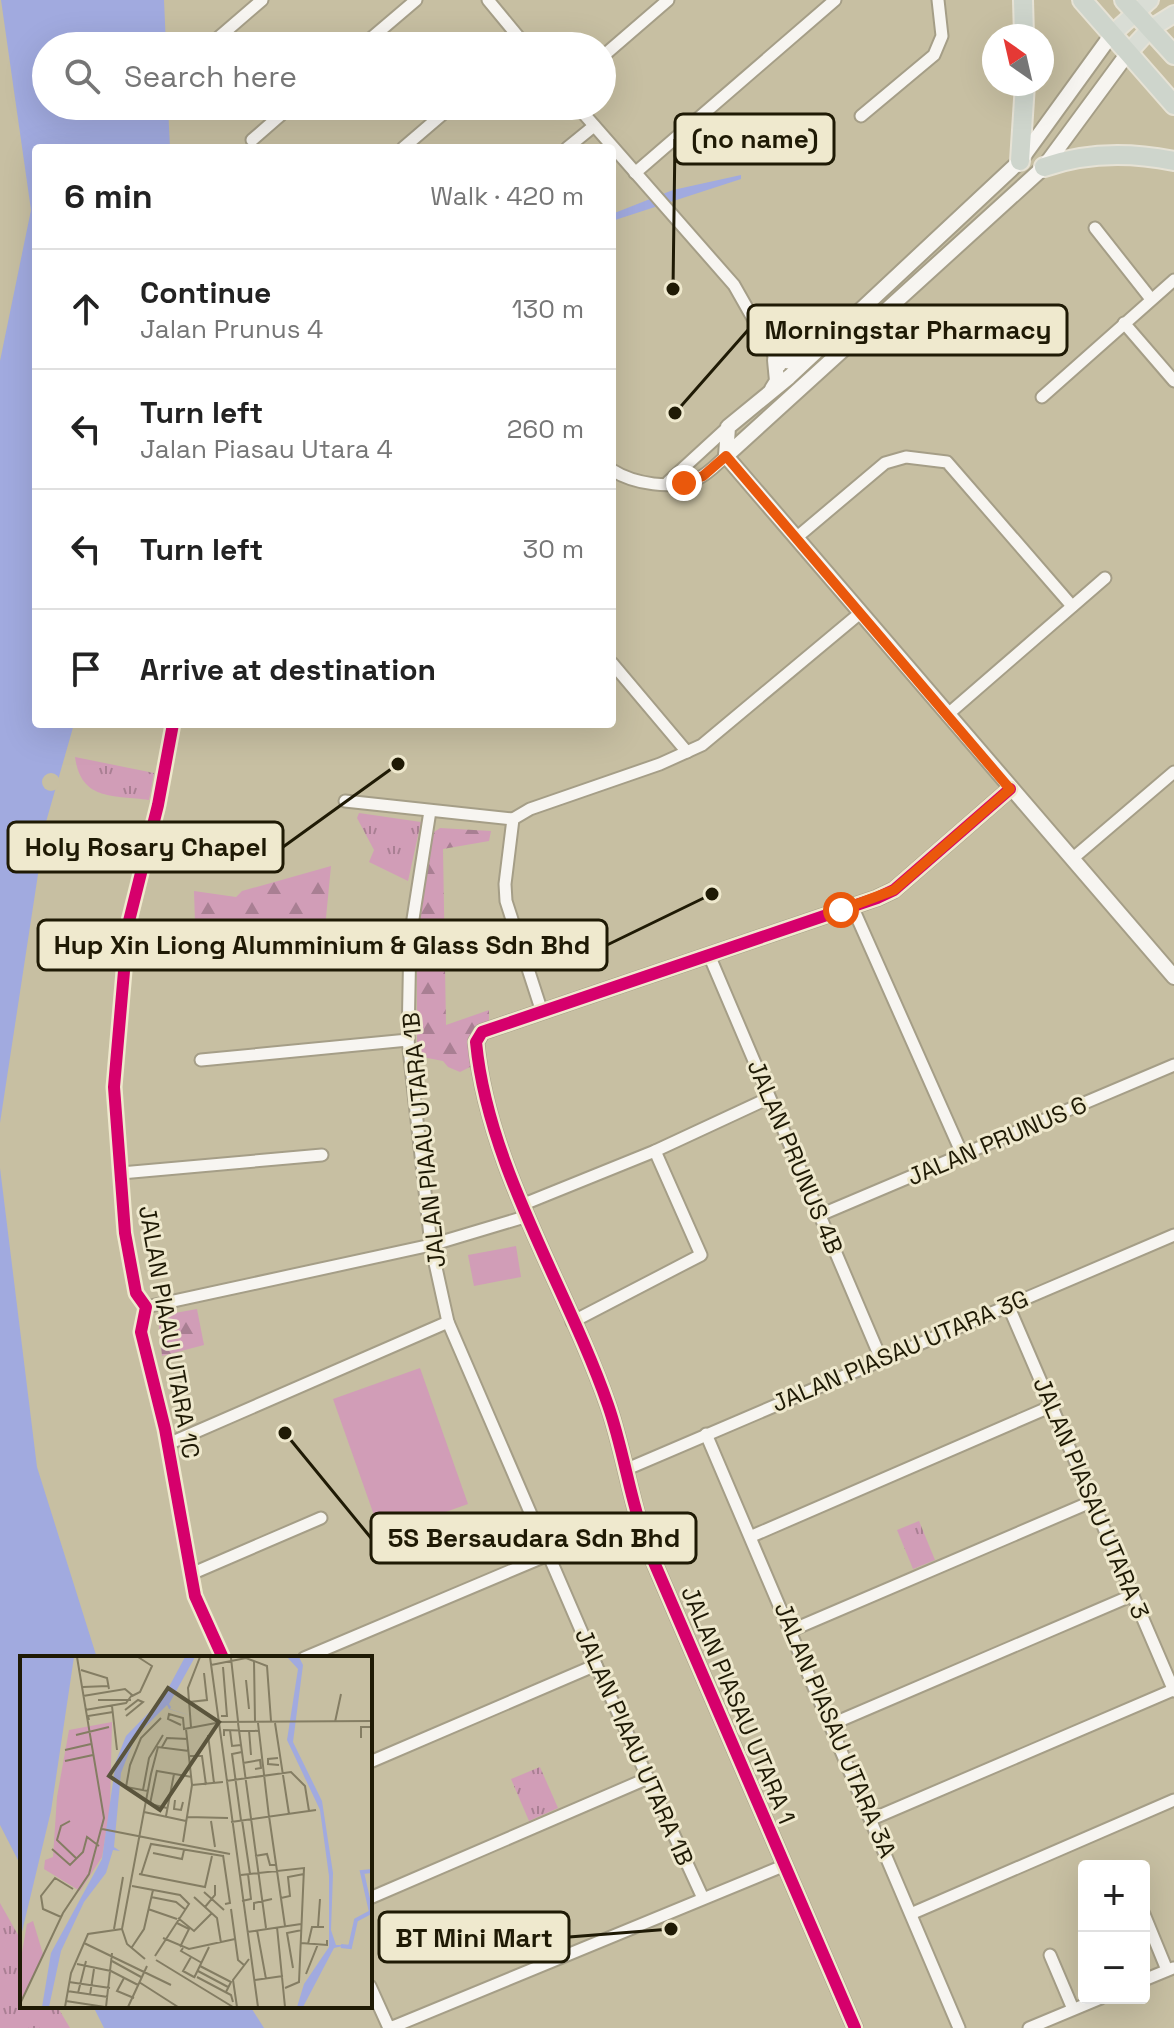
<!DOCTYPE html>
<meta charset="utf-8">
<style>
:root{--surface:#fff;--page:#f2f2f2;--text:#222;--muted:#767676;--line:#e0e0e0}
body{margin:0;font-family:"Space Grotesk",sans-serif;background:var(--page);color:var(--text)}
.controls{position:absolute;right:24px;bottom:24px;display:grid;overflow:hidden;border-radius:8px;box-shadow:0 8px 32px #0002}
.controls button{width:72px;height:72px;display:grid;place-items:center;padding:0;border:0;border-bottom:2px solid var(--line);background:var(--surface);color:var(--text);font:40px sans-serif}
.compass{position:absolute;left:982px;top:24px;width:72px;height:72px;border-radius:50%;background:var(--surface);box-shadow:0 8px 32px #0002;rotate:326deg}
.stop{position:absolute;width:24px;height:24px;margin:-18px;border:6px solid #ea580c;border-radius:50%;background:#fff}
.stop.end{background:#ea580c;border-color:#fff;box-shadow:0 2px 8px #0008}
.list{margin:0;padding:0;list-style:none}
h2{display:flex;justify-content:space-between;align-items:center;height:104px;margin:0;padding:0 32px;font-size:34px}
h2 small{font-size:26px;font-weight:400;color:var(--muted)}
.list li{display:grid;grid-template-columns:52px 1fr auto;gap:24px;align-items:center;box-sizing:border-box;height:120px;padding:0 32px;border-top:2px solid var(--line)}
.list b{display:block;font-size:30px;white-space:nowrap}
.list p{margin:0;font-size:26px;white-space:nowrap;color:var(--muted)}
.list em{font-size:26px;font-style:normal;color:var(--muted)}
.icon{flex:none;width:44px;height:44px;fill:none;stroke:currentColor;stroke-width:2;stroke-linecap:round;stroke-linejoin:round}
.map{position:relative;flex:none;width:1174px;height:2028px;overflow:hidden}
.search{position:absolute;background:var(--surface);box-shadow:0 8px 32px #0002;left:32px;top:32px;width:584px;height:88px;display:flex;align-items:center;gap:20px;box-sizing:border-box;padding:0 28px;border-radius:44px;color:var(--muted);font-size:30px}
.panel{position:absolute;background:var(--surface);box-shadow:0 8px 32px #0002;left:32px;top:144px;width:584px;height:584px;border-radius:8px}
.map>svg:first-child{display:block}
.grass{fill:url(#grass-tufts)}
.forest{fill:url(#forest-firs)}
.pitch{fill:#d19db7}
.water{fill:#a1aadf}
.pier{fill:#c7bfa2}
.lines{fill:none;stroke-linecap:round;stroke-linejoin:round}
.minor-casing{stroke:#a59e87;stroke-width:15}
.tertiary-casing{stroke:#a59e87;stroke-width:18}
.primary-casing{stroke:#e6e2d5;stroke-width:20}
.trunk-casing{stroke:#e6e2d5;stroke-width:22}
.minor{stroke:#f7f5f1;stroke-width:11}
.tertiary{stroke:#f7f5f1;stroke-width:14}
.primary{stroke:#d9ddd5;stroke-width:16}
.trunk{stroke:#ced5cc;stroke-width:18}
.cycleway-casing{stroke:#efe9ce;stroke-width:17}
.cycleway{stroke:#d6006c;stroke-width:12}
.route{stroke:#ea580c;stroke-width:10}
.labels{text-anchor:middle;stroke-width:6;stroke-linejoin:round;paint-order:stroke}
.street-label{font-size:24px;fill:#1f1a05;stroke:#efe9ce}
.inset-river{fill:none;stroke:#a1aadf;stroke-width:4}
.inset-road{fill:none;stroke:#847d63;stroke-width:2}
.view{fill:#5a543c;fill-opacity:0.15;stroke:#5a543c;stroke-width:4}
.inset-edge{fill:none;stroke:#1f1a05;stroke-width:4}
.leader{fill:none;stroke:#1f1a05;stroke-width:3}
.callout-dot{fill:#1f1a05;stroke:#efe9ce;stroke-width:3}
.callout{fill:#efe9ce;stroke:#1f1a05;stroke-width:3}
.callout-label{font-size:26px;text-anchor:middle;font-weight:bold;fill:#1f1a05}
</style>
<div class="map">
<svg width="1174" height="2028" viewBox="0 0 1174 2028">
<defs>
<pattern id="grass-tufts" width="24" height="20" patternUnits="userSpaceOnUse" patternTransform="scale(2)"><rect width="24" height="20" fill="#d19db7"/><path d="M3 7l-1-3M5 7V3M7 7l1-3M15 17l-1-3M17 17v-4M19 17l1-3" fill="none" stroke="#a97f93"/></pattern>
<pattern id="forest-firs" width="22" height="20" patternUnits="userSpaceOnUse" patternTransform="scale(2)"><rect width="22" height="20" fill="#d19db7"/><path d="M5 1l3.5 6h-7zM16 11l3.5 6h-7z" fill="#a97f93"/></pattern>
</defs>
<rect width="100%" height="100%" fill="#c7bfa2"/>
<g class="grass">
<path d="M75,757L154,773L149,800C113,795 81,801 75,757Z"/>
<polygon points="359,813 421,822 408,881 369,862 374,850 357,818"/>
<polygon points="919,1521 935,1560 913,1569 897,1530"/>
<polygon points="540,1767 558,1808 529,1821 511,1779"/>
<polygon points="0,1903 22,1942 22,2006 57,2006 70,2028 0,2028"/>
</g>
<g class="forest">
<polygon points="440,828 491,831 489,841 443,849 446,1025 489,1010 489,1023 474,1065 460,1072 448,1067 443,1061 417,1056 417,932 431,834"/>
<polygon points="331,866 325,928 211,926 195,922 194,891 236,897 242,891"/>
<polygon points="197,1309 204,1345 162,1356 158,1316"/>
</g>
<g class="pitch">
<polygon points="516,1246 521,1277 474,1286 468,1255"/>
<polygon points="420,1368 468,1504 381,1535 333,1399"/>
</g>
<g class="water">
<polygon points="1,0 164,0 166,46 46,46 46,106 168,106 170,148 36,148 36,724 74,724 46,822 0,1123 0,361 31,210"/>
<polygon points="741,175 741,179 612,221 612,214 673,190"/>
<polygon points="0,1168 37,1467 97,1658 22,1658 22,1868 0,1825"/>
<polygon points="93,2006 250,2006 264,2028 104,2028"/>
</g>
<circle class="pier" cx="51" cy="782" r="9"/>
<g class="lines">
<g class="minor-casing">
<g id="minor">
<polyline points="488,0 526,46"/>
<polyline points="218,38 262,0"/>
<polyline points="362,46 416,0"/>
<polyline points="602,57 668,0"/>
<polyline points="577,106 734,285 780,366"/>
<polyline points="861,116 934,55 942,36 938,0"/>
<polyline points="252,140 291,106"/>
<polyline points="403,148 452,106"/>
<polyline points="567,148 594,126"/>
<polyline points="635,173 835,0"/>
<polyline points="1095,228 1151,299"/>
<polyline points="1124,323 1174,381"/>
<polyline points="1042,397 1174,280"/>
<path d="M612,470C634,484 672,490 697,479C708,474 717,464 726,456"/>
<polyline points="668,482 728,427"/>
<polyline points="796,538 885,463 906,457 947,462 1072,606"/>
<polyline points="612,663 687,752"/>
<polyline points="947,715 1105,578"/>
<polyline points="173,724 158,805 128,925 114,1087 125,1233 136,1293 146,1307 141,1332 165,1429 191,1574 195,1596 223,1658"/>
<polyline points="345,801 513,819"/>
<polyline points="430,811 410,938 408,1040 431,1245 448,1322 596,1665 702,1896"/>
<polyline points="1072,859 1174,772"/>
<polyline points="852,906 963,1156"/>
<polyline points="215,932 245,929 410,938"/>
<polyline points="709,955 881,1359"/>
<polyline points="542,1012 506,901 505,884 513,819 530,809 660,764 702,745 859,614"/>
<polyline points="201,1060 408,1040"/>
<polyline points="121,1173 322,1155"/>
<polyline points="524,1204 655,1151 769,1098"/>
<polyline points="820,1215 1174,1065"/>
<polyline points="1008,1305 1174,1691"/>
<polyline points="146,1307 431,1245 528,1216"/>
<polyline points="572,1322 701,1255 655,1151"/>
<polyline points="706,1434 959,2028"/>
<polyline points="168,1444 448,1322"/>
<polyline points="627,1469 1174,1235"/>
<polyline points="752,1536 1052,1406"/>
<polyline points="191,1574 321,1518"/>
<polyline points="792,1630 1093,1501"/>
<polyline points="304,1658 548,1555"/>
<polyline points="832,1724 1133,1595"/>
<polyline points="370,1762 596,1665"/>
<polyline points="872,1819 1173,1690"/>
<polyline points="370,1898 646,1779"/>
<polyline points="913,1913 1174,1800"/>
<polyline points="1144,1914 1167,1970"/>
<polyline points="1050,1955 1073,2009"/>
<polyline points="1144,1980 1173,1968"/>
<polyline points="370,1986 389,2028 395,2026 783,1866"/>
<polyline points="1029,2028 1101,1998"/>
</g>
</g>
<g class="tertiary-casing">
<g id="tertiary">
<polyline points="772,389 777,381 775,360 795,362 808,358"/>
<polyline points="726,456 1174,977"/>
<polyline points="726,456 728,427 789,377 1020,161 1112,34"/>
<polyline points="726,456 1044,167 1128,53"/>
<path d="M855,2028L647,1546C630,1500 624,1451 608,1405C567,1287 488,1168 476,1042L482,1032L877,898L894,890L1010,789"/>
</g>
</g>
<g class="primary-casing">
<g id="primary">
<polyline points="1112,34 1150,0"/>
<polyline points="1128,53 1150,29 1174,14"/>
</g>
</g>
<g class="trunk-casing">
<g id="trunk">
<polyline points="1023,0 1024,36"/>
<polyline points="1082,0 1174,105"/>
<polyline points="1124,0 1174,55"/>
<polyline points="1020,161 1025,84"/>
<path d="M1044,167C1087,152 1130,152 1174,161"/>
</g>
</g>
<use href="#minor" class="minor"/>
<use href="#tertiary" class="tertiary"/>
<use href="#primary" class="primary"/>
<use href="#trunk" class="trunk"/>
<g class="cycleway-casing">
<g id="cycleway">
<polyline points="173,724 158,805 128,925 114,1087 125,1233 136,1293 146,1307 141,1332 165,1429 191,1574 195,1596 223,1658"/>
<path d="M855,2028L647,1546C630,1500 624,1451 608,1405C567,1287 488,1168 476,1042L482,1032L877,898L894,890L1010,789"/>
</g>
</g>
<use href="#cycleway" class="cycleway"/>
</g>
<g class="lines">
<polyline class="route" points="684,483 703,476 726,456 1010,789 894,890 841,910"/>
</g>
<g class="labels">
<g class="street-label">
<text transform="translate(424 1140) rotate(-96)" y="8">JALAN PIAAU UTARA 1B</text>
<text transform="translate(997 1141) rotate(-23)" y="8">JALAN PRUNUS 6</text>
<text transform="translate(795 1157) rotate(67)" y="8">JALAN PRUNUS 4B</text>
<text transform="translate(169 1332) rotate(80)" y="8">JALAN PIAAU UTARA 1C</text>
<text transform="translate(900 1351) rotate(-23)" y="8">JALAN PIASAU UTARA 3G</text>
<text transform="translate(1091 1498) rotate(67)" y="8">JALAN PIASAU UTARA 3</text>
<text transform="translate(738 1705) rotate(67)" y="8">JALAN PIASAU UTARA 1</text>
<text transform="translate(835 1730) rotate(67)" y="8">JALAN PIASAU UTARA 3A</text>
<text transform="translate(634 1747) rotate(66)" y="8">JALAN PIAAU UTARA 1B</text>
</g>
</g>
<g transform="translate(20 1656)">
<rect width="352" height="352" fill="#c7bfa2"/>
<path d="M92,66L90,151L82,201L60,235L24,213L25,204L33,201L37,141L49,74ZM13,265L23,298L0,347V308L7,268Z" fill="#d19db7"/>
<path d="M0,1H54L31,155L0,284ZM165,1H175L149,48L151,51L150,53L175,61L149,53L147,49L115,81L101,117L94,191L100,195L93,194L86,217L64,246L41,295L29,351H22L31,297L82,203L96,105L106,80L143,42ZM236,1H279L283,9L273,86L302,145L313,217L311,274L316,289H327L314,292L283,351H277L284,328L309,291V220L300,154L267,84L278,13L267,1Z" fill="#a1aadf"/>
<path class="inset-river" d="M321,290L330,291L336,264L351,256L342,216L352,215"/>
<path class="inset-road" d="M190,1L238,351M211,2L218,65M234,5L235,65M191,9L226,2L247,10L251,65M61,14L87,22L89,33M226,24L229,53M63,31L88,30M63,40L105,33L112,39L106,47L65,54M112,40L120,36L132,10L118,1M78,44H111M169,46L187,44L184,17M92,50L97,94M105,54L118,44L123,46L106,60M201,60H207L203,11M69,64L68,60L93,56M195,66L352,65M315,66L321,38M218,67L246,272M238,67L249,161M255,67L269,158M161,69L148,63L149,58L163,62L164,73L196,67M171,71L168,32L180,1M210,74L212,90L221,89M229,74L231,99M56,79L89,71M188,79L194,127M204,80V74L239,75M341,82V71H351L352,77M142,91L147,82L168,83M45,94L71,88M170,100H182L186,129M258,102L248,103V108L259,109M45,105L73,99M223,107L240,104L241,112L235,113M137,114L130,148L147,152M137,115L172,121M206,125L271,116L285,130L289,155M172,129L203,126M123,134L129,102L143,79M128,135L106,131L110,109L121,82L141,62M155,144L154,153L161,154L163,146M124,156L166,165M146,160L154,118M249,160L265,270M167,161L208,162M221,164L212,98L222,96M222,164L230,218M50,165L41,170L37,184L57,203M191,165L195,191M211,166L296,154M82,173L210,198M163,186L172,129L166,73M32,193L50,209L63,196L67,181L79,190M133,197L162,203L164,194M203,199L210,247L205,248M235,200L247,198L250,209H256M119,218L185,231L192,200M121,219L131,188L203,200M221,219L284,212L279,326L265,332M112,230L160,239L169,248L135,300M184,236L204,254M131,241L156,246L166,254M174,241L197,262L201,287M261,242L270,240L268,221L284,218M222,245L231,243L228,218M185,251L195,239V229M128,253L157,263M211,253L218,304L224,309M234,254V247L252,243M41,261L23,253L21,240L35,222L53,233M158,262L174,275L192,257M157,267L169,273L160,291M257,271L265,351M298,271L300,243M94,273L103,221M237,274L246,323M227,276L281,268M143,282L169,293L215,283M64,287L151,329M281,287L307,289V284M288,288L292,271H304M112,291L124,273L133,234M163,292L161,295L182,307M171,301L163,315L174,321M125,303L107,288L102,273L131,118L138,91L169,95M136,304L213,351M92,305L121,321M57,308L91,315L118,329M180,310L211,326L206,336M273,312L267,277L282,274M178,315L208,331M286,318L298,288M177,321L211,339L213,346M104,322L97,335L114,342M174,322L189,291M235,324L263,320M49,326L90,332M119,326L158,351M47,335L88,341M58,337L66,305M70,339L74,313M46,345L85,351M0,348L43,257L69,218L84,162L57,1M45,351L51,317L68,278L102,273M86,351L92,297M108,351L127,310M217,351L213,324L229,303"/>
<path class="view" d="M148,32L199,66L140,154L89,120Z"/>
<rect width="352" height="352" class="inset-edge"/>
</g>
<path class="leader" d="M673 289L675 139M675 413L748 330M398 764L283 847M712 894L607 945M285 1433L371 1538M671 1929L569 1937"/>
<g class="callout-dot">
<circle cx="673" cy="289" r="8"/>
<circle cx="675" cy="413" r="8"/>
<circle cx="398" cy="764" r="8"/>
<circle cx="712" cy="894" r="8"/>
<circle cx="285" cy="1433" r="8"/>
<circle cx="671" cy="1929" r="8"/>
</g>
<g class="callout">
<rect x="675" y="114" width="159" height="50" rx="8"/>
<rect x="748" y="305" width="319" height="50" rx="8"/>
<rect x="8" y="822" width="275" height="50" rx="8"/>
<rect x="38" y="920" width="569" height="50" rx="8"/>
<rect x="371" y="1513" width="325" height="50" rx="8"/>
<rect x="379" y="1912" width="190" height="50" rx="8"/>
</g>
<g class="callout-label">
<text x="755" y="148">(no name)</text>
<text x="908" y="339">Morningstar Pharmacy</text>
<text x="146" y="856">Holy Rosary Chapel</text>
<text x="322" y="954">Hup Xin Liong Alumminium &amp; Glass Sdn Bhd</text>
<text x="534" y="1547">5S Bersaudara Sdn Bhd</text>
<text x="474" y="1947">BT Mini Mart</text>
</g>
</svg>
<div class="controls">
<button>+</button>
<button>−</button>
</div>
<svg class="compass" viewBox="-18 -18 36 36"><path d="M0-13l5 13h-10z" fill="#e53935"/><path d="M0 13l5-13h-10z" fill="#767676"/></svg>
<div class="stop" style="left:841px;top:910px"></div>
<div class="stop end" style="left:684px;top:483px"></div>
<div class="search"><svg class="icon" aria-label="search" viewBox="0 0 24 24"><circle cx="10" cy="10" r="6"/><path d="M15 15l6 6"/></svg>Search here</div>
<section class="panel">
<h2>6 min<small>Walk · 420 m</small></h2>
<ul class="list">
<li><svg class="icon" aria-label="ahead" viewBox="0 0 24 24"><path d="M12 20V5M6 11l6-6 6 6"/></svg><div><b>Continue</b><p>Jalan Prunus 4</p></div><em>130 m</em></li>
<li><svg class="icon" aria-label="left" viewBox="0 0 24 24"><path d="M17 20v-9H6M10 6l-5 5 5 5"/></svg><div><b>Turn left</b><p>Jalan Piasau Utara 4</p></div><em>260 m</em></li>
<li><svg class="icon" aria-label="left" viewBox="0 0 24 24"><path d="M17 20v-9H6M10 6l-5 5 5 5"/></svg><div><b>Turn left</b></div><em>30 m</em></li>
<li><svg class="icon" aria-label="arrive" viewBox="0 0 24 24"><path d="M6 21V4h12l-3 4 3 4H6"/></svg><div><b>Arrive at destination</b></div></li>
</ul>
</section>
</div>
